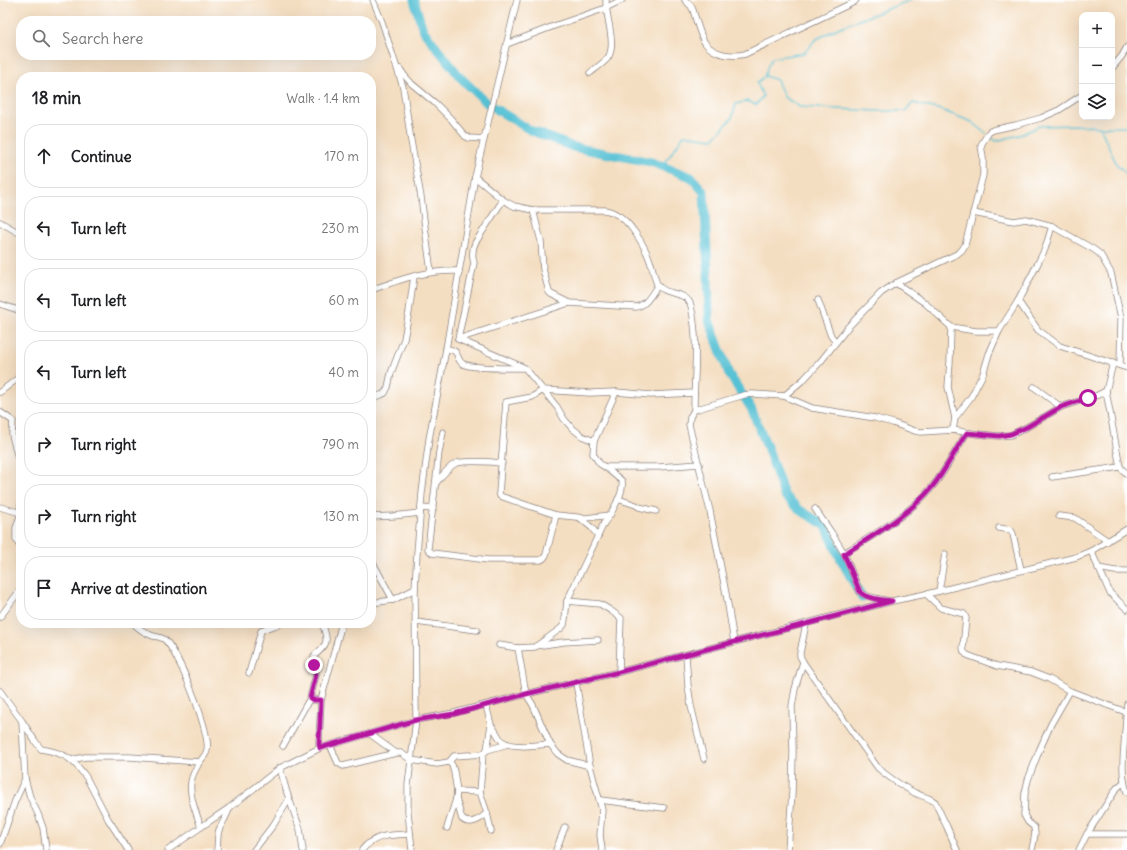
<!DOCTYPE html>
<meta charset="utf-8">
<style>
:root{--surface:#fff;--page:#f6f6f6;--text:#202124;--muted:#757577;--line:#e0e0e0}
body{margin:0;font-family:Delius,sans-serif;background:var(--page);color:var(--text)}
.controls{position:absolute;right:12px;top:12px;display:grid;overflow:hidden;border-radius:8px;box-shadow:0 4px 16px #0002}
.controls button{width:36px;height:36px;display:grid;place-items:center;padding:0;border:0;border-bottom:1px solid var(--line);background:var(--surface);color:var(--text);font:20px sans-serif}
.stop{position:absolute;width:12px;height:12px;margin:-9px;border:3px solid #b5179e;border-radius:50%;background:#fff}
.stop.end{background:#b5179e;border-color:#fff;box-shadow:0 1px 4px #0008}
.list{margin:0;padding:0;list-style:none}
h2{display:flex;justify-content:space-between;align-items:center;height:52px;margin:0;padding:0 16px;font-size:17px}
h2 small{font-size:13px;font-weight:400;color:var(--muted)}
.list li{display:grid;grid-template-columns:26px 1fr auto;gap:12px;align-items:center;box-sizing:border-box;height:64px;margin:0 8px 8px;padding:0 8px;border:1px solid var(--line);border-radius:16px}
.list b{display:block;font-size:15px;white-space:nowrap}
.list em{font-size:13px;font-style:normal;color:var(--muted)}
.icon{flex:none;width:22px;height:22px;fill:none;stroke:currentColor;stroke-width:2;stroke-linecap:round;stroke-linejoin:round}
.map{position:relative;flex:none;width:1127px;height:850px;overflow:hidden}
.search{position:absolute;background:var(--surface);box-shadow:0 4px 16px #0002;left:16px;top:16px;width:360px;height:44px;display:flex;align-items:center;gap:10px;box-sizing:border-box;padding:0 14px;border-radius:16px;color:var(--muted);font-size:15px}
.panel{position:absolute;background:var(--surface);box-shadow:0 4px 16px #0002;left:16px;top:72px;width:360px;height:556px;border-radius:16px}
.map>svg:first-child{display:block}
.lines{fill:none;stroke-linecap:round;stroke-linejoin:round}
.stream{stroke:#57c1d4;stroke-width:1.5}
.river{stroke:#57c1d4;stroke-width:9}
.minor-casing{stroke:#8b807e;stroke-width:7}
.minor{stroke:#fff;stroke-width:5.5}
.route{stroke:#b5179e;stroke-width:5}
</style>
<div class="map">
<svg width="1127" height="850" viewBox="0 0 1127 850">
<rect width="100%" height="100%" fill="#fff"/>
<filter id="ink" filterUnits="userSpaceOnUse"><feTurbulence type="fractalNoise" baseFrequency=".025" numOctaves="2"/><feDisplacementMap in="SourceGraphic" scale="8" xChannelSelector="R" yChannelSelector="G"/><feConvolveMatrix kernelMatrix="1 2 1 2 8 2 1 2 1" color-interpolation-filters="sRGB"/></filter>
<filter id="wash" filterUnits="userSpaceOnUse"><feTurbulence type="fractalNoise" baseFrequency=".012" numOctaves="4" result="noise"/><feDisplacementMap in="SourceGraphic" scale="16" xChannelSelector="R" yChannelSelector="G"/><feGaussianBlur stdDeviation="0.9" result="paint"/><feColorMatrix in="noise" values="0 0 0 0 0 0 0 0 0 0 0 0 0 0 0 0 0 1.4 0 .05"/><feComposite in="paint" operator="in"/></filter>
<g filter="url(#wash)">
<rect width="100%" height="100%" fill="#f4dec1"/>
<g class="lines">
<g class="stream">
<polyline points="765,75 768,65 772,58 804,53 815,40 838,28 911,0"/>
<polyline points="1100,127 1117,165 1127,174"/>
<polyline points="989,135 996,141 1023,134 1039,126 1074,125 1100,127 1126,127 1127,128"/>
<polyline points="662,167 684,135 713,139 732,118 736,104 748,101 756,105 763,96 757,83 765,76 777,80 784,97 800,107 877,111 905,111 913,103 941,110 972,122 986,133"/>
</g>
<polyline class="river" points="414,0 423,30 460,77 488,104 530,130 573,147 651,162 691,177 704,192 708,271 709,320 729,374 751,408 768,449 784,495 800,510 826,526 838,554 862,598"/>
</g>
</g>
<g filter="url(#ink)">
<g class="lines">
<g class="minor-casing">
<g id="minor">
<polyline points="373,0 382,22 403,87 411,141 421,197 431,272"/>
<path d="M685,0L691,6L693,10C696,19 700,36 705,43C714,55 732,57 745,54L854,2L856,0"/>
<polyline points="507,44 554,26 603,9 622,0"/>
<polyline points="1112,68 1122,56 1127,47"/>
<polyline points="400,69 404,75 412,84 435,103 451,119 465,136 469,138 484,139"/>
<path d="M590,73C595,69 602,64 607,59C618,46 605,16 606,0"/>
<path d="M475,177L503,200L514,206L533,210H605C608,211 611,211 614,213C629,219 645,246 650,261C653,268 654,277 657,284C665,297 687,290 691,306C699,341 694,375 694,410L690,417L689,425L710,511L727,599L734,642"/>
<path d="M503,200L475,243C472,250 472,256 474,263L458,339L525,368L543,390L532,397L506,402L499,493L500,496L503,497L556,515L586,518L610,515C615,505 624,493 622,481L605,467"/>
<path d="M533,210L541,241L543,269L549,292L551,294L569,303L636,307C647,305 652,293 658,285"/>
<polyline points="973,213 1014,221 1026,219 1052,226 1093,249 1100,254 1111,273 1121,318 1120,365"/>
<polyline points="0,222 21,234"/>
<polyline points="896,283 925,303 951,327 976,331 999,331"/>
<path d="M371,290C402,279 425,270 459,271"/>
<polyline points="818,300 831,336 836,342"/>
<polyline points="1018,301 1038,330 1060,346 1127,368"/>
<polyline points="0,304 21,311"/>
<polyline points="951,327 950,362 948,387 955,418"/>
<polyline points="458,339 569,303"/>
<path d="M446,349C462,350 454,358 463,364C473,369 511,368 523,368"/>
<polyline points="1034,387 1061,407"/>
<polyline points="1106,391 1120,467"/>
<polyline points="0,392 21,376"/>
<polyline points="694,393 651,395 616,392 594,441 593,454 600,464 605,467 659,467 699,464"/>
<polyline points="784,396 804,379 821,361 848,327 881,293 896,283 957,254 962,250 965,245 983,175 983,158 981,145 989,132 993,130 1016,125 1041,118 1059,110 1082,95"/>
<polyline points="371,398 381,395 385,393 388,387 391,373 404,339 409,312 414,276"/>
<polyline points="694,410 744,395 752,394 784,396 812,408 875,418 893,423 915,431 921,432 953,430 977,434 999,436 1011,435 1027,427 1061,407 1098,395 1106,391 1113,363"/>
<polyline points="0,412 13,421 12,435 21,470"/>
<polyline points="953,430 955,418 971,397 983,374 989,354 999,331 1018,301 1037,265 1045,249 1052,226"/>
<polyline points="443,432 439,452 428,549 432,553 488,560 541,560 544,558 546,555 556,515"/>
<polyline points="594,441 582,436 572,428 564,419 557,407 543,390 590,393 616,392"/>
<polyline points="1052,477 1120,467 1127,474"/>
<path d="M436,483C441,477 450,465 457,463C470,460 489,462 502,463"/>
<polyline points="618,499 636,505 639,507 656,511"/>
<polyline points="21,504 20,509 21,513 16,528 16,539 21,548"/>
<polyline points="0,507 21,513"/>
<polyline points="421,508 433,509"/>
<polyline points="815,509 831,532 844,553"/>
<polyline points="1059,516 1075,518 1108,541"/>
<polyline points="371,517 393,516 420,513"/>
<polyline points="580,518 592,528 598,536"/>
<polyline points="999,528 1011,530 1013,534 1021,570"/>
<polyline points="1091,551 1110,593 1127,609"/>
<polyline points="371,559 393,600"/>
<polyline points="1098,568 1115,571 1127,571"/>
<polyline points="939,591 945,554"/>
<polyline points="926,594 941,608 964,614 966,618 963,648 964,652 967,655 997,666 1031,672 1049,679 1070,691 1126,712"/>
<polyline points="567,601 600,604 610,610 621,618 619,672"/>
<path d="M889,601C880,599 868,598 860,592L844,553C874,535 910,514 932,487C946,471 955,450 967,433"/>
<polyline points="371,603 393,600 415,589"/>
<polyline points="0,617 21,589"/>
<polyline points="416,622 477,630"/>
<path d="M133,623C139,629 145,633 153,636C157,637 162,637 165,640C178,651 211,733 207,750C206,757 200,759 198,765C195,770 192,776 191,782C189,797 196,812 201,827"/>
<path d="M806,624L800,653V656L803,662L878,768C888,777 902,786 915,793C921,796 929,797 935,802L947,827L957,850"/>
<polyline points="499,645 518,648 526,694 533,705 550,744 558,754 567,760 590,766"/>
<polyline points="536,646 563,642 598,640"/>
<polyline points="518,648 535,647 560,629 564,625 565,619 567,601 604,523 610,515"/>
<polyline points="686,655 688,686 691,706 704,759"/>
<path d="M249,673L261,631C267,626 275,627 281,623"/>
<polyline points="576,683 590,766 602,810 600,835 602,850"/>
<path d="M0,691L22,721L35,741L41,749C65,753 72,758 86,777L108,819L128,850"/>
<polyline points="321,700 342,623"/>
<path d="M1127,704C1126,713 1126,723 1125,732C1124,752 1120,773 1127,792"/>
<polyline points="486,705 491,725 487,750"/>
<polyline points="22,722 25,779 30,797 38,814 43,828 46,850"/>
<path d="M491,725C495,729 498,737 502,741C512,749 538,745 550,744"/>
<polyline points="370,734 396,753"/>
<polyline points="330,745 338,763 343,766 396,753 401,753 411,760 437,764 449,762 452,765 454,772 457,791 456,799 447,828"/>
<polyline points="283,746 310,698"/>
<path d="M320,748L319,744L321,700H313L310,698L316,675L314,656C328,644 329,642 322,623"/>
<polyline points="483,754 480,792 487,813 491,831"/>
<polyline points="71,760 85,757 130,757 199,762"/>
<polyline points="449,762 454,756 483,754 487,750 508,744"/>
<polyline points="280,768 287,793 300,829 303,850"/>
<polyline points="457,791 480,792"/>
<path d="M456,799L462,819C470,826 481,819 487,813"/>
<polyline points="600,800 664,808"/>
<polyline points="1087,834 1127,834"/>
<polyline points="0,844 15,801 25,779"/>
<polyline points="168,850 201,827 229,808 280,768 320,748 416,720 454,713 526,694 619,672 892,601 931,593 1076,557 1091,551 1127,529"/>
<path d="M217,850C218,843 217,836 219,830C222,823 227,816 229,809"/>
<polyline points="254,850 274,824 289,799"/>
<path d="M362,850C375,834 391,835 410,834"/>
<polyline points="412,850 408,812 408,785 416,720 415,589 417,553 422,493 429,439 446,349 475,177 517,0"/>
<polyline points="556,850 565,827"/>
<polyline points="788,850 792,793 793,752 792,706 795,689 803,662"/>
<polyline points="1032,850 1035,834 1034,827 1028,822 1024,815 1025,793 1028,780 1039,751 1051,724 1070,691"/>
<polyline points="1079,850 1087,834 1117,788 1124,782"/>
</g>
</g>
<use href="#minor" class="minor"/>
</g>
</g>
<g class="lines" filter="url(#ink)">
<path class="route" d="M314,665L316,675L310,698L313,700H321L319,744L320,748L416,720L454,714L526,694L619,672L734,642L806,624L892,601C882,600 868,599 860,592L844,554C874,535 910,514 932,487C946,470 955,450 967,433L999,436L1011,434L1027,427L1061,407L1088,398"/>
</g>
</svg>
<div class="controls">
<button>+</button>
<button>−</button>
<button><svg class="icon" aria-label="layers" viewBox="0 0 24 24"><path d="M12 4l9 5-9 5-9-5zM3 14l9 5 9-5"/></svg></button>
</div>
<div class="stop" style="left:1088px;top:398px"></div>
<div class="stop end" style="left:314px;top:665px"></div>
<div class="search"><svg class="icon" aria-label="search" viewBox="0 0 24 24"><circle cx="10" cy="10" r="6"/><path d="M15 15l6 6"/></svg>Search here</div>
<section class="panel">
<h2>18 min<small>Walk · 1.4 km</small></h2>
<ul class="list">
<li><svg class="icon" aria-label="ahead" viewBox="0 0 24 24"><path d="M12 20V5M6 11l6-6 6 6"/></svg><div><b>Continue</b></div><em>170 m</em></li>
<li><svg class="icon" aria-label="left" viewBox="0 0 24 24"><path d="M17 20v-9H6M10 6l-5 5 5 5"/></svg><div><b>Turn left</b></div><em>230 m</em></li>
<li><svg class="icon" aria-label="left" viewBox="0 0 24 24"><path d="M17 20v-9H6M10 6l-5 5 5 5"/></svg><div><b>Turn left</b></div><em>60 m</em></li>
<li><svg class="icon" aria-label="left" viewBox="0 0 24 24"><path d="M17 20v-9H6M10 6l-5 5 5 5"/></svg><div><b>Turn left</b></div><em>40 m</em></li>
<li><svg class="icon" aria-label="right" viewBox="0 0 24 24"><path d="M7 20v-9h11M14 6l5 5-5 5"/></svg><div><b>Turn right</b></div><em>790 m</em></li>
<li><svg class="icon" aria-label="right" viewBox="0 0 24 24"><path d="M7 20v-9h11M14 6l5 5-5 5"/></svg><div><b>Turn right</b></div><em>130 m</em></li>
<li><svg class="icon" aria-label="arrive" viewBox="0 0 24 24"><path d="M6 21V4h12l-3 4 3 4H6"/></svg><div><b>Arrive at destination</b></div></li>
</ul>
</section>
</div>
